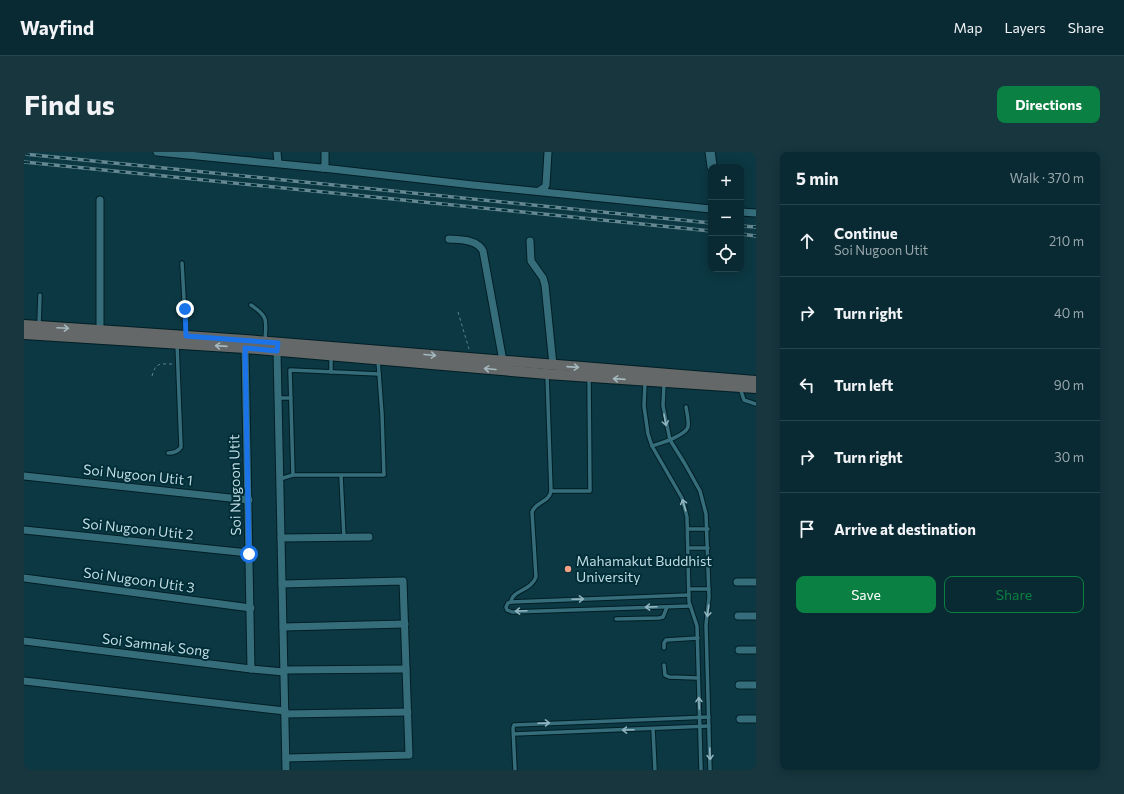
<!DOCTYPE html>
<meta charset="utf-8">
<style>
:root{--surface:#092a32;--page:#17363e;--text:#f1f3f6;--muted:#99a7ac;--line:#29464d;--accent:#0b8043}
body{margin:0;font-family:Commissioner,sans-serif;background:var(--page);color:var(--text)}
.controls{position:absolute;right:12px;top:12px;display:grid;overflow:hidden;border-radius:8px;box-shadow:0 2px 10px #0003}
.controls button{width:36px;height:36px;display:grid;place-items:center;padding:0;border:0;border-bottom:1px solid var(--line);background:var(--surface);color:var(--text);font:20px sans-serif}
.stop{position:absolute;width:12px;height:12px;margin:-9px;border:3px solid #1a73e8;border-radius:50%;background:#fff}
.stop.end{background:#1a73e8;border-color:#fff;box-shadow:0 1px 4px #0008}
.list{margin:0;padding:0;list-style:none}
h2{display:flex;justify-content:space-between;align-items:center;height:52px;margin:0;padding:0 16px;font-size:17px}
h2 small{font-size:13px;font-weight:400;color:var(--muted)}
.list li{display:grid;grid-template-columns:26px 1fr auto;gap:12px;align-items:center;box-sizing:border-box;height:72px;padding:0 16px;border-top:1px solid var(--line)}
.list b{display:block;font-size:15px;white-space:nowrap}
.list p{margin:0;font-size:13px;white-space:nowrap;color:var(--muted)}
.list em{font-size:13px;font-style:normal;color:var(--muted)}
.actions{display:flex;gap:8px;padding:12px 16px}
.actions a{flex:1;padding:9px 0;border:1px solid var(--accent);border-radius:8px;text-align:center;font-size:14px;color:var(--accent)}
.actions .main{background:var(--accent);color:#fff}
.icon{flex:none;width:22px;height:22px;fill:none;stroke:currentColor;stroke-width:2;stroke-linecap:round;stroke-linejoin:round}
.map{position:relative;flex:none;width:732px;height:618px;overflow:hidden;border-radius:8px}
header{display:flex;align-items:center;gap:24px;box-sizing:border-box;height:56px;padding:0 20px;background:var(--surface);border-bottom:1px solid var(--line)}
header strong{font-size:19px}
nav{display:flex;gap:22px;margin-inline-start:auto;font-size:14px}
.intro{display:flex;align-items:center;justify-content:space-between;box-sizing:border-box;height:96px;padding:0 24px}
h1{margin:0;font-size:28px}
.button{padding:10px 18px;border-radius:8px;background:var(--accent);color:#fff;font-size:14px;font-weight:700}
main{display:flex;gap:24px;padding:0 24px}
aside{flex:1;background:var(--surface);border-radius:8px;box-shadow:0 2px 10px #0003}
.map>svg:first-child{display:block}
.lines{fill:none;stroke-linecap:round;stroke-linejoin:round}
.service-casing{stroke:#011e25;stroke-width:5.5}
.minor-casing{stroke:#011e25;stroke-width:9}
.secondary-casing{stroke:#011e25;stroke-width:12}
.path{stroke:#5b808a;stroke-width:1;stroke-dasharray:3 3;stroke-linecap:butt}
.service{stroke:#366d7b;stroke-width:3.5}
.minor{stroke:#366d7b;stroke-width:7}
.secondary{stroke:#646868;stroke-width:10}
.rail-casing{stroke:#658892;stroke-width:3.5}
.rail{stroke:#002e38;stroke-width:2;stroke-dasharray:6;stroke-linecap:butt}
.oneway{stroke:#a4b8be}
.oneway2{stroke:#90b4bf}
.route{stroke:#1a73e8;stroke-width:5}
.poi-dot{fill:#f49f86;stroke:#002e38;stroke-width:1.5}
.labels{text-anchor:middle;stroke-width:4;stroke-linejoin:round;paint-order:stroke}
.street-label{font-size:14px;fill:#c0dbe3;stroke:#002e38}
.poi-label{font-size:14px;fill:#c0dbe3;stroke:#002e38;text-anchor:start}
</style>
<header>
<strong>Wayfind</strong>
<nav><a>Map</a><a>Layers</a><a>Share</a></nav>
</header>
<div class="intro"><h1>Find us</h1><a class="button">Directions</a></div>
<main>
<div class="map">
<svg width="732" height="618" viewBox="0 0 732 618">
<rect width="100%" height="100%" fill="#0c3843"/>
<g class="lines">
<g class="service-casing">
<g id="service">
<polyline points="689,0 691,15"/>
<polyline points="158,111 162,182"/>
<path d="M227,153C245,165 242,168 241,189"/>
<polyline points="15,173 16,143"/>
<polyline points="307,220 307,205"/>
<polyline points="523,223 527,339 566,339 565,226"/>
<polyline points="621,230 620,254 624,282 628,294 658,346 663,365 665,450 673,474 677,618"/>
<polyline points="640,231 639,254 646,288 661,312 676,339 682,362 685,445 682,473 686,618"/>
<polyline points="716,236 720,248 732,252"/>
<polyline points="254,246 267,246"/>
<path d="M628,294C637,291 661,284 664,275C665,269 663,261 662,255"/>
<path d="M144,301C150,301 154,300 157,295L153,192"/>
<polyline points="269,323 266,218 355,222"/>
<polyline points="317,324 320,386"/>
<polyline points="256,327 269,323 360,323 358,262 354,208"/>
<path d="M527,339C525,351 512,349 508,360L512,425C507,439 488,438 487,450L484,451L482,455L483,458L488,460L666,454"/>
<polyline points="664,377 684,377"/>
<polyline points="664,396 684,396"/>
<polyline points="665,437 685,437"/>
<polyline points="487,450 665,443"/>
<polyline points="592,467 635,466 639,465 643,455"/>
<polyline points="640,496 640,491 642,488 674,486"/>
<polyline points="640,513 641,523 645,525 674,526"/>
<polyline points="629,577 631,618"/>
<polyline points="490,582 685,574"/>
<polyline points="491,618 489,576 490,573 685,565"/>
</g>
</g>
<g class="minor-casing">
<g id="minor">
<polyline points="133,0 308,17 449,33 687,57"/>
<polyline points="253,0 254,11"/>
<polyline points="685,0 687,15"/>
<polyline points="299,16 301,12 301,0"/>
<polyline points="515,39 521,35 522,33 524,0"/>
<polyline points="76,48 76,178"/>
<polyline points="717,60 732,61"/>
<path d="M425,87C436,88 453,87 459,99L479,209"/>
<polyline points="506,89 507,109 519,126 521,133 529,213"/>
<polyline points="221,196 227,517"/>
<polyline points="253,199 262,618"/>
<polyline points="0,324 225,348"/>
<polyline points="0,378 225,401"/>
<polyline points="257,386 345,385"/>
<polyline points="0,426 227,456"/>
<polyline points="713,430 732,430"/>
<polyline points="258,432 379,429 385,603 262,606"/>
<polyline points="714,464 732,464"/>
<polyline points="259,475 381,472"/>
<polyline points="0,489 227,517 260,520"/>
<polyline points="715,498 732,498"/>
<polyline points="260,518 382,517"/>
<polyline points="0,529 261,559"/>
<polyline points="715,533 732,533"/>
<polyline points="261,562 384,560"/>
<polyline points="716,567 732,567"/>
</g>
</g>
<g class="secondary-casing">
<g id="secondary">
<polyline points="0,173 221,188 732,229"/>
<polyline points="0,182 221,196 523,222 732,236"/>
</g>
</g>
<g class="path">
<polyline points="434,160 445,197"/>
<path d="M128,224C132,210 135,212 149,212"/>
</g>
<use href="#service" class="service"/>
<use href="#minor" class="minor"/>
<use href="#secondary" class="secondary"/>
<g class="rail-casing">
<g id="rail">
<polyline points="0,2 687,71"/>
<polyline points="0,10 687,79"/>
<polyline points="717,74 732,75"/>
<polyline points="717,82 732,84"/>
</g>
</g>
<use href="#rail" class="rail"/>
</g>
<defs><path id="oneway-shaft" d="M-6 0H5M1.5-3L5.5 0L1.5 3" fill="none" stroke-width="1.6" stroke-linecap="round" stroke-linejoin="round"/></defs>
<g class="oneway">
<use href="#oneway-shaft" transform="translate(39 176) rotate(3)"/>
<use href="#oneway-shaft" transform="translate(197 194) rotate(-176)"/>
<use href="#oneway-shaft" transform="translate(406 203) rotate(5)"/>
<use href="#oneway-shaft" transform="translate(549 215) rotate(4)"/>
<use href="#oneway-shaft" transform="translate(466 217) rotate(-175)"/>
<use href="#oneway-shaft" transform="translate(595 227) rotate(-176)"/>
</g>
<g class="oneway2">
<use href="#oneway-shaft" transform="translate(641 268) rotate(80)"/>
<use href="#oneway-shaft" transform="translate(660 353) rotate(-107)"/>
<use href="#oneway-shaft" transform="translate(554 447) rotate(-2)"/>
<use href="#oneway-shaft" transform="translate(627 455) rotate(178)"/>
<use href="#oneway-shaft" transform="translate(497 459) rotate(178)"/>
<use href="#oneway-shaft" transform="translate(684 459) rotate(97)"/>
<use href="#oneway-shaft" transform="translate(675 551) rotate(-92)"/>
<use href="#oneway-shaft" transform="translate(520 571) rotate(-2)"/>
<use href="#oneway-shaft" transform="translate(604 578) rotate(178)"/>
<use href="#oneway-shaft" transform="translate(686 602) rotate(88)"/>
</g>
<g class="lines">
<polyline class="route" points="161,157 162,184 254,191 253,199 221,196 225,402"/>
</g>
<circle class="poi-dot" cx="544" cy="417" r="4"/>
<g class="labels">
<g class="street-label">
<text transform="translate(114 323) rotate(6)" y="5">Soi Nugoon Utit 1</text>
<text transform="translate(211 333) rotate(-91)" y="5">Soi Nugoon Utit</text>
<text transform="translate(114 377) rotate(6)" y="5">Soi Nugoon Utit 2</text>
<text transform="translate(115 428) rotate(8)" y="5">Soi Nugoon Utit 3</text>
<text transform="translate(132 493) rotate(7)" y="5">Soi Samnak Song</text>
</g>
<g class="poi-label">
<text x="552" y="414">Mahamakut Buddhist<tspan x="552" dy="16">University</tspan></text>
</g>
</g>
</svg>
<div class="controls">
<button>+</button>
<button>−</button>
<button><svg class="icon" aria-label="locate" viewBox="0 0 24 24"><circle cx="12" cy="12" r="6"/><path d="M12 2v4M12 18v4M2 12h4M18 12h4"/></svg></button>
</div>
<div class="stop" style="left:225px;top:402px"></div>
<div class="stop end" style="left:161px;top:157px"></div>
</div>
<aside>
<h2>5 min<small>Walk · 370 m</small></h2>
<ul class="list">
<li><svg class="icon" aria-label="ahead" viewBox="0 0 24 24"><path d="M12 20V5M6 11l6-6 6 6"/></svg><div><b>Continue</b><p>Soi Nugoon Utit</p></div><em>210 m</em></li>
<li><svg class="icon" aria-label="right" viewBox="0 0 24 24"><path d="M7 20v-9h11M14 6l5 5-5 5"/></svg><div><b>Turn right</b></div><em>40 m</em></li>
<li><svg class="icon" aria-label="left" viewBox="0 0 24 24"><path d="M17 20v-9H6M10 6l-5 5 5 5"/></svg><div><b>Turn left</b></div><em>90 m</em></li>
<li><svg class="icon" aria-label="right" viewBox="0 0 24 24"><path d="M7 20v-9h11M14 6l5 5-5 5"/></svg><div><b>Turn right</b></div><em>30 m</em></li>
<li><svg class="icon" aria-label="arrive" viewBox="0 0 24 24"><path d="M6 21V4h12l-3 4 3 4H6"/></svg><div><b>Arrive at destination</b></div></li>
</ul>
<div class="actions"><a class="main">Save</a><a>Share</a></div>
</aside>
</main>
